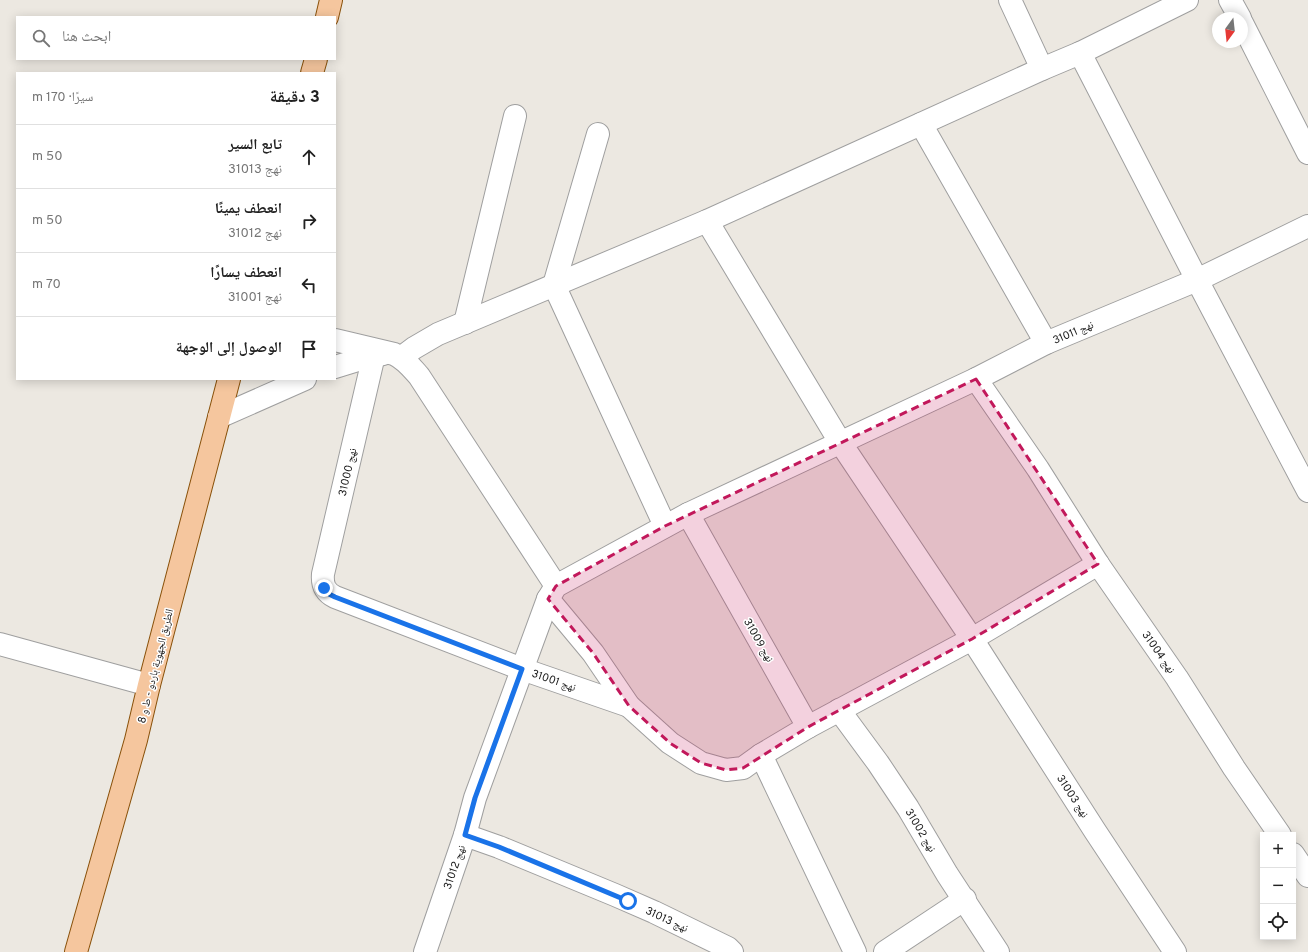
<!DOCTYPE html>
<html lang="ar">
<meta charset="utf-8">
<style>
:root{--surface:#fff;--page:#f2f2f2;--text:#222;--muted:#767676;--line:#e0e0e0}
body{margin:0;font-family:Overpass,"Noto Naskh Arabic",sans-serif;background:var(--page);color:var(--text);direction:rtl}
.controls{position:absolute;right:12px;bottom:12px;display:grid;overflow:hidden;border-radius:0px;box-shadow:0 2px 10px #0003}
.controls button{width:36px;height:36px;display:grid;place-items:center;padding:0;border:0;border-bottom:1px solid var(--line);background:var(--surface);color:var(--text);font:20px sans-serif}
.compass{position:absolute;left:1212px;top:12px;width:36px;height:36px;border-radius:50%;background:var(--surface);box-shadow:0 2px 10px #0003;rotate:195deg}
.stop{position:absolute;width:12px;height:12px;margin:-9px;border:3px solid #1a73e8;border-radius:50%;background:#fff}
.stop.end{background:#1a73e8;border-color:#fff;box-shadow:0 1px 4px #0008}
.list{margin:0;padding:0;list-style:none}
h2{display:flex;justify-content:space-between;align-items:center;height:52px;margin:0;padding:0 16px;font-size:17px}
h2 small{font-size:13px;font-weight:400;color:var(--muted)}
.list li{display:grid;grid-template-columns:26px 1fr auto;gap:12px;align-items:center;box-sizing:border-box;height:64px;padding:0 16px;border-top:1px solid var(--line)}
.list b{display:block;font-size:15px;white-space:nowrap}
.list p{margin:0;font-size:13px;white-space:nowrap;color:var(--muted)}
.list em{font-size:13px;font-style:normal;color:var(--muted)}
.icon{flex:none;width:22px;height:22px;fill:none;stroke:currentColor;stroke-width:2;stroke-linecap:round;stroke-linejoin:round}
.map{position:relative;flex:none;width:1308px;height:952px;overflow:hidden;direction:ltr}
.search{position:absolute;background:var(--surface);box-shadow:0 2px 10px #0003;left:16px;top:16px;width:320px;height:44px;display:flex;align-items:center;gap:10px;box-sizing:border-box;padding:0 14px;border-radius:0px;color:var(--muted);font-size:15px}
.panel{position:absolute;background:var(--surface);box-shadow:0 2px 10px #0003;left:16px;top:72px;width:320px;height:308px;border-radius:0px;direction:rtl}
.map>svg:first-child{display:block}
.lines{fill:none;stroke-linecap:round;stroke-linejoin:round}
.minor-casing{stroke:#9f9f9f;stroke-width:24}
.major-casing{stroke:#89510a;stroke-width:24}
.minor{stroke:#fff;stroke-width:22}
.major{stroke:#f5c69e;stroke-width:22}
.route{stroke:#1a73e8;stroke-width:5}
.marked{fill:#c2185b;fill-opacity:0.2;stroke:#c2185b;stroke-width:3;stroke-dasharray:8 5;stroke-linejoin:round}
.labels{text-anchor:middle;stroke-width:3;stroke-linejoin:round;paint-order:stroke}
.street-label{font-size:11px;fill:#1b1b1b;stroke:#fff}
</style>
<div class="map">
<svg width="1308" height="952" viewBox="0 0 1308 952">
<rect width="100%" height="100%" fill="#ece8e1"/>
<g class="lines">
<g class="minor-casing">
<g id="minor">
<polyline points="1010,0 1042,69"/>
<polyline points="1230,0 1240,18"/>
<polyline points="1242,23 1308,153"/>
<polyline points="1080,53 1197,280 1308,491"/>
<polyline points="921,124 1046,343"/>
<polyline points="598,134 554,285 665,526"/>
<polyline points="707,221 840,442 972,639 1095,831 1175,952"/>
<polyline points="465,323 515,116"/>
<path d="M335,340L394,354C405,359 411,367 419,376L556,586"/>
<path d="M374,355L323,574C322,585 325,592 335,597L522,669L629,706"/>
<polyline points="402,357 414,348 438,334 707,221 1042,69 1080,53 1187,0"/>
<polyline points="335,367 361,359 383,354"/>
<polyline points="976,379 1038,469 1098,564 1177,678 1234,768 1280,835"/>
<polyline points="219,417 305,379"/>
<polyline points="548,599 593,653 629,706 670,743 701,763 726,770 743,768 761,755 808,727 688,514"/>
<polyline points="0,644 149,685"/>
<polyline points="839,710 878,763 908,808 947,874 998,952"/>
<polyline points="808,727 972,639 1098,564"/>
<polyline points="761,755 855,952"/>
<polyline points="465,835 499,847 615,895 654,912 728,948 732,952"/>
<polyline points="1293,854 1308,876"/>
<polyline points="425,952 465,835 475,798 548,599 556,586 688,514 976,379 1046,343 1197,280 1308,226"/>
<polyline points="885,952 965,899"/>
</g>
</g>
<g class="major-casing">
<g id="major">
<polyline points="327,17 331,0"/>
<polyline points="312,73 316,59"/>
<polyline points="76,952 136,740 149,685 229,379"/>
</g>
</g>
<use href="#minor" class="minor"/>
<use href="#major" class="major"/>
</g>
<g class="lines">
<polyline class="route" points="324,588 329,594 335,597 522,669 475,798 465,835 499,847 628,901"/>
</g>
<path class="marked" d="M976,379L1098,564L972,639L808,727L743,768L726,770L701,763L670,743L629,706L593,653L548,599L556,586L665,526Z"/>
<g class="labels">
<g class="street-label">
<text transform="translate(1073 332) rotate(-23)" y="4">نهج 31011</text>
<text transform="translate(347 472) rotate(-77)" y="4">نهج 31000</text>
<text transform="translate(759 640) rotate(60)" y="4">نهج 31009</text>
<text transform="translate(1159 652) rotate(55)" y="4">نهج 31004</text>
<text transform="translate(155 666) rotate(-76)" y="4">الطريق الجهوية باردو - ط و 8</text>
<text transform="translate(554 680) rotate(19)" y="4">نهج 31001</text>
<text transform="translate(1073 796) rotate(57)" y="4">نهج 31003</text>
<text transform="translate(921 830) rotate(59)" y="4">نهج 31002</text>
<text transform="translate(454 867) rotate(-71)" y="4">نهج 31012</text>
<text transform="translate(667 919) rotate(25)" y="4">نهج 31013</text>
</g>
</g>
</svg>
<div class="controls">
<button>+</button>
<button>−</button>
<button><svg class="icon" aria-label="locate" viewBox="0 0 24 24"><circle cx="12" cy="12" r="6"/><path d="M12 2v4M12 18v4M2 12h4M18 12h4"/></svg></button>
</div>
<svg class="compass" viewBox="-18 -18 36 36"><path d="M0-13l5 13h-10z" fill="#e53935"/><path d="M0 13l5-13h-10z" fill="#767676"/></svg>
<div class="stop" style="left:628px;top:901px"></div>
<div class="stop end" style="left:324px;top:588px"></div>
<div class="search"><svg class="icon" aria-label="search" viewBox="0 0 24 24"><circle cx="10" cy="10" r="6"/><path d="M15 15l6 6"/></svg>ابحث هنا</div>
<section class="panel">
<h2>3 دقيقة<small>سيرًا · 170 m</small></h2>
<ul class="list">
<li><svg class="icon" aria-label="ahead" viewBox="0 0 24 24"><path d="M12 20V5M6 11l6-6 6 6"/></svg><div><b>تابع السير</b><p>نهج 31013</p></div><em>50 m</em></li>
<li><svg class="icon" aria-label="right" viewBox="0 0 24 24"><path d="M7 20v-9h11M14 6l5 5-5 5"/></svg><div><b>انعطف يمينًا</b><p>نهج 31012</p></div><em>50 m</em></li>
<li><svg class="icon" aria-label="left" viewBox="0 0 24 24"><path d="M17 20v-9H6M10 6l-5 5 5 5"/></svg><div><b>انعطف يسارًا</b><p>نهج 31001</p></div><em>70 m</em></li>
<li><svg class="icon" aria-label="arrive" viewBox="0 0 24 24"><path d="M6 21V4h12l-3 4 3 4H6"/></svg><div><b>الوصول إلى الوجهة</b></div></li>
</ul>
</section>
</div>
